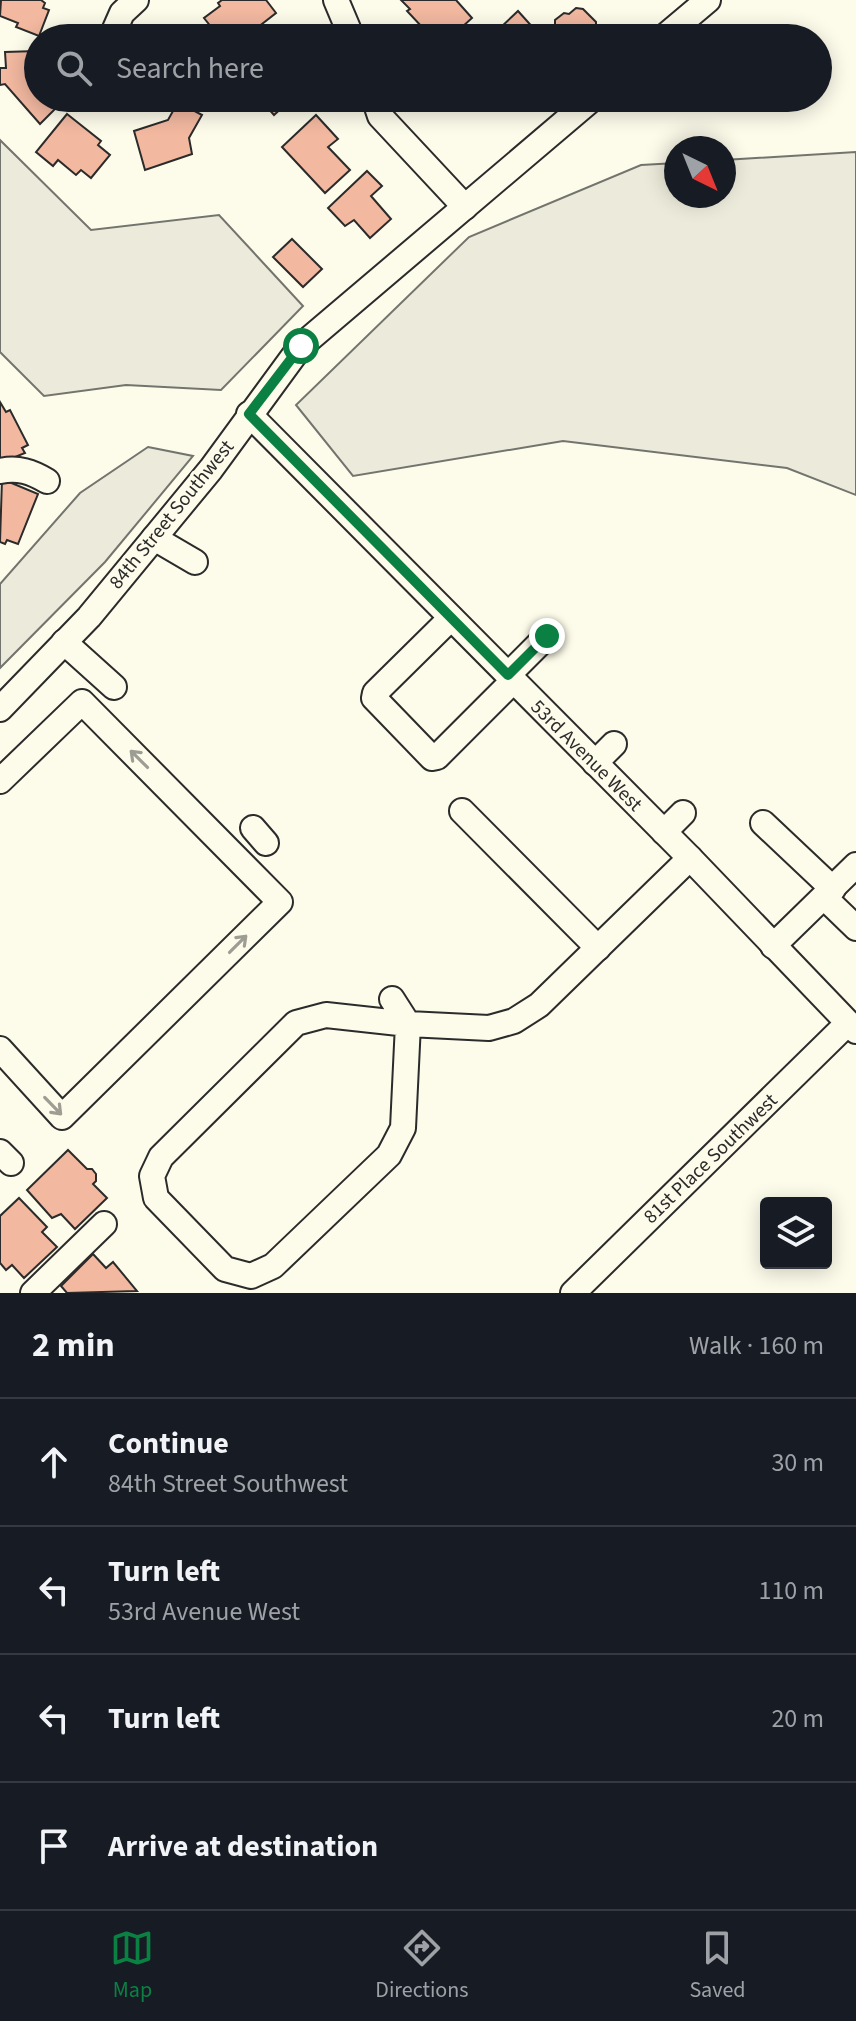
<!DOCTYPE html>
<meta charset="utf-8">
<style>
:root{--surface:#171b24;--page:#242831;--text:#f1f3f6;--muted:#9ea1a6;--line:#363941;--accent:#0b8043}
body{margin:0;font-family:"Source Sans 3",sans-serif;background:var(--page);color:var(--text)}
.controls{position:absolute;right:24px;bottom:24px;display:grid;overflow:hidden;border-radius:8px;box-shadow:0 4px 20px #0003}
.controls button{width:72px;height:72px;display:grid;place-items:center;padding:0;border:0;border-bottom:2px solid var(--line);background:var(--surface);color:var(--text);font:40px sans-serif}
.compass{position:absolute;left:664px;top:136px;width:72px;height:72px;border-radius:50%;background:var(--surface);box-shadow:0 4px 20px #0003;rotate:137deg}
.stop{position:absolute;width:24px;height:24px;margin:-18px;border:6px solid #0b8043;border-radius:50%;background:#fff}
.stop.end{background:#0b8043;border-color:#fff;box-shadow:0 2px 8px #0008}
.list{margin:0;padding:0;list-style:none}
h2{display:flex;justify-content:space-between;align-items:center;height:104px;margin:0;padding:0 32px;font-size:34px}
h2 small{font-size:26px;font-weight:400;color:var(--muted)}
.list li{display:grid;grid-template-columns:52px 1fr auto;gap:24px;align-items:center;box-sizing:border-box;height:128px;padding:0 32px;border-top:2px solid var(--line)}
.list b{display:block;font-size:30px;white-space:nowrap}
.list p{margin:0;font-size:26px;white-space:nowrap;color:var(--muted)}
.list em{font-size:26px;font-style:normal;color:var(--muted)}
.icon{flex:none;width:44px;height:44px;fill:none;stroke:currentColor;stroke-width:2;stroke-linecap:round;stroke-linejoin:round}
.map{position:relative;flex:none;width:856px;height:1293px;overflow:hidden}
.search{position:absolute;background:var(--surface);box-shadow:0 4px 20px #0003;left:24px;right:24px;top:24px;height:88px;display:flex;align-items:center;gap:20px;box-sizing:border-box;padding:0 28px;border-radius:44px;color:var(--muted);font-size:30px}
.sheet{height:616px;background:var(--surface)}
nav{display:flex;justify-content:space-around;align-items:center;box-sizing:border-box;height:112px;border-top:2px solid var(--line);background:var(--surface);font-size:22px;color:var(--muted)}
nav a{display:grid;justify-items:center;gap:4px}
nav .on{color:var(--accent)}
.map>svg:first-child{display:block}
.green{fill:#ecebdb;stroke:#74746e;stroke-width:2}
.building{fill:#f2b8a0;stroke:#2b2b2b;stroke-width:2}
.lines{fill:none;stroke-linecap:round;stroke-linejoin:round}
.minor-casing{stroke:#2b2b2b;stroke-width:28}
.minor{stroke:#fdfbea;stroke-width:24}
.oneway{stroke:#9e9d94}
.route{stroke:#0b8043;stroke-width:10}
.labels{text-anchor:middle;stroke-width:6;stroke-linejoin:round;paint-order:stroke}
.street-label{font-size:20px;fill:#2b2b2b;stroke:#fdfbea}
</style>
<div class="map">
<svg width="856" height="1293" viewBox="0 0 856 1293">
<rect width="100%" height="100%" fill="#fdfbea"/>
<g class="green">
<polygon points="0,140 91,230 219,215 303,306 221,390 126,385 44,396 0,352"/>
<polygon points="856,152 856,495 787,468 563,441 353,476 296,405 469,237 641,165 676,163 676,196 724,196 724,160"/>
<polygon points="148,447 193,456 105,562 0,668 0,584 80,493"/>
</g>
<g class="building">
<polygon points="1,0 41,0 45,3 43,8 49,10 39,36 16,27 18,23 0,16"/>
<polygon points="222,0 266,0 276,13 248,35 250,38 220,38 204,18 220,6 218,3"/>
<polygon points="401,0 456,0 472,18 450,38 412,38 423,28 407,11 410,9"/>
<polygon points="576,8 583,9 596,22 596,30 587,38 510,38 500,28 518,11 536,31 550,32 555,27 555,20 564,13 569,14"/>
<polygon points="37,51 38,98 54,98 60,104 40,124 5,84 0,85 0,68 6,68 5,52"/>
<polygon points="259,98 316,98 306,108 299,101 290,109 286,104 274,115"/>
<polygon points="178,102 202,115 189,138 192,154 145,170 134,131 168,120"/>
<polygon points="67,114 101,141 98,145 110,155 91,178 81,170 76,175 58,160 53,166 36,152"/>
<polygon points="316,115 338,139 328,147 350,170 325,193 282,147"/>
<polygon points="367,171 382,186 371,196 391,219 370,238 354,220 345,226 328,208"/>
<polygon points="292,239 322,269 303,287 273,257"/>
<polygon points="0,402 6,412 10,410 28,445 22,448 25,453 0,463"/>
<polygon points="2,479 38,494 18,544 7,540 5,544 0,542"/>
<polygon points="68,1150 87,1169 92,1169 96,1174 96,1181 93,1184 107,1198 75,1229 61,1214 52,1218 27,1190"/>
<polygon points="19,1198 47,1227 42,1232 57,1247 24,1278 12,1265 6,1270 0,1263 0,1216"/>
<polygon points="93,1254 106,1268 113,1262 137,1291 67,1293 61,1286"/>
</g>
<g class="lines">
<g class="minor-casing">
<g id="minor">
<polyline points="336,0 352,38"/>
<polyline points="111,38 122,13 136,0"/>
<polyline points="663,38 708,0"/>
<polyline points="374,98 380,116 465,207"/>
<polyline points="249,414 690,858 856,1031"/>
<path d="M0,471C18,467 32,472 47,481"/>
<polyline points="154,538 195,562"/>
<polyline points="451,618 375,693 374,698 432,758 437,757 513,681"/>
<polyline points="64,642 114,687"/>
<polyline points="508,675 547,636"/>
<polyline points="0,709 89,617 211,469 301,346 593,98"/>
<polyline points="595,763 614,744"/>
<polyline points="0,781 82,702 280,902 62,1117 0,1049"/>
<polyline points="462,811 598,948"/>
<polyline points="763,823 833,889"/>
<polyline points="253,828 266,843"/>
<polyline points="664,832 683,813"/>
<polyline points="825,898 856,928"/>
<polyline points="773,946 856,865"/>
<polyline points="392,999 408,1024 403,1128 389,1155 273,1266 251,1276 225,1269 156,1198 152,1176 161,1157 296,1023 326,1015 408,1024 489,1028 514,1021 539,1005 690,858"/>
<polyline points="0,1152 11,1163"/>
<polyline points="33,1293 104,1224"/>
<polyline points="573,1293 848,1023"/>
</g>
</g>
<use href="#minor" class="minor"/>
</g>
<defs><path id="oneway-shaft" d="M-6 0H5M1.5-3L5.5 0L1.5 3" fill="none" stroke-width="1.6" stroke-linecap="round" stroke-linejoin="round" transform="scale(2)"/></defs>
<g class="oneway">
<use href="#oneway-shaft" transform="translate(139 759) rotate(-135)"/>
<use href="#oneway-shaft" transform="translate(238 944) rotate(-45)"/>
<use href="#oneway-shaft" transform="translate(53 1106) rotate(46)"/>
</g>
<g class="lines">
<polyline class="route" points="301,346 249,414 508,675 547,636"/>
</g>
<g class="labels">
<g class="street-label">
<text transform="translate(171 514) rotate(-51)" y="7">84th Street Southwest</text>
<text transform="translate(587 755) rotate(45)" y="7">53rd Avenue West</text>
<text transform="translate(710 1158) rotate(-44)" y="7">81st Place Southwest</text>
</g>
</g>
</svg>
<div class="controls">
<button><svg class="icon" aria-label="layers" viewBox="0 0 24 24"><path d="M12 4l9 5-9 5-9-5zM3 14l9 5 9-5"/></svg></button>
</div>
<svg class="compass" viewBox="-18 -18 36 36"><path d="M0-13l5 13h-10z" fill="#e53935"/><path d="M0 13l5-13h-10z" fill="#9ea1a6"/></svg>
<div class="stop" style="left:301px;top:346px"></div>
<div class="stop end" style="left:547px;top:636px"></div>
<div class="search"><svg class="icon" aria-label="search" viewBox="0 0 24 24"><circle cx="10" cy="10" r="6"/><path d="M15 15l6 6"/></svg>Search here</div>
</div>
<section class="sheet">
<h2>2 min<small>Walk · 160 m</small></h2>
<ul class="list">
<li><svg class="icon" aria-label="ahead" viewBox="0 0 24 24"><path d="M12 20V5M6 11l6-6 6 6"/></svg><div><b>Continue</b><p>84th Street Southwest</p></div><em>30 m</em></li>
<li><svg class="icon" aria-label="left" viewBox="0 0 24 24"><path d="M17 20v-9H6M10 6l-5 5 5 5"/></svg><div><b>Turn left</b><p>53rd Avenue West</p></div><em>110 m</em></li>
<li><svg class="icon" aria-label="left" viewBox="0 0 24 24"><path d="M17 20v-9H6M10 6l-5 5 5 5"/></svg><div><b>Turn left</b></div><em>20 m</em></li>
<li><svg class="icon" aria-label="arrive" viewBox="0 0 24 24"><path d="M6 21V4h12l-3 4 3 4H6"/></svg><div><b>Arrive at destination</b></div></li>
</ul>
</section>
<nav>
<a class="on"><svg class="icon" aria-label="map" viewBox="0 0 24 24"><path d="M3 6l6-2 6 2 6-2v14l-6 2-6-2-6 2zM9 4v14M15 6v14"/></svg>Map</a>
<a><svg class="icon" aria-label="directions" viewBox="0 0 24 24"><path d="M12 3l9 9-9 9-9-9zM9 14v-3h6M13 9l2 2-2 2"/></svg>Directions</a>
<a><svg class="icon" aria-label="saved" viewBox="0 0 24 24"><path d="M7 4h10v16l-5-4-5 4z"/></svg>Saved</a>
</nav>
